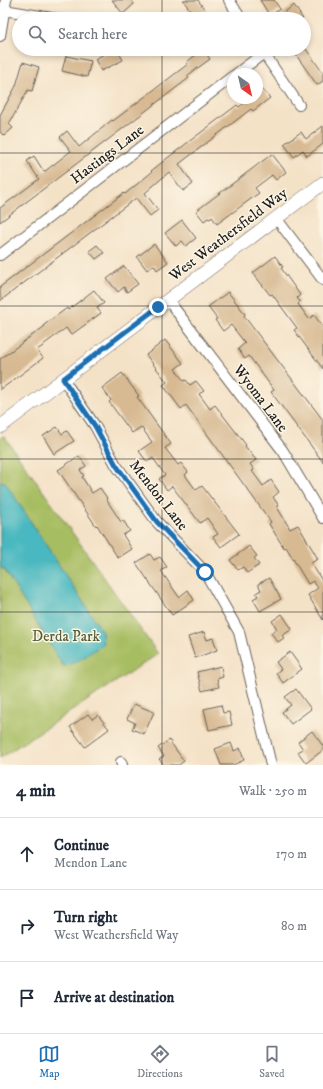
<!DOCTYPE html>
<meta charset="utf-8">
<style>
:root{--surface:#fff;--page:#f2f2f3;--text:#1f2937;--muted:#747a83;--line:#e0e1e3;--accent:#1f6fb2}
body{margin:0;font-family:"IM FELL DW Pica",serif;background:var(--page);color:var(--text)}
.compass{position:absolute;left:227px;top:68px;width:36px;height:36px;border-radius:50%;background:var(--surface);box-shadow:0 2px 6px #0003;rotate:146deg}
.stop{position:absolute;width:12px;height:12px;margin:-9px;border:3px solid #1f6fb2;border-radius:50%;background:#fff}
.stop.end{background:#1f6fb2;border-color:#fff;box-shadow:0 1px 4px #0008}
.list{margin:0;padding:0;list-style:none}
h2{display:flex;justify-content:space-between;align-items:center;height:52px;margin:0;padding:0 16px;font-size:17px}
h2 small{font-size:13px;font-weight:400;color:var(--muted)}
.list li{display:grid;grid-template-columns:26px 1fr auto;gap:12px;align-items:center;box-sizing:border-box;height:72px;padding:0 16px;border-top:1px solid var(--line)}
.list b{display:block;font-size:15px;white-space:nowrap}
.list p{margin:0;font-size:13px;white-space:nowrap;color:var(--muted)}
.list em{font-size:13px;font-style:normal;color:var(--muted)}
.icon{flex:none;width:22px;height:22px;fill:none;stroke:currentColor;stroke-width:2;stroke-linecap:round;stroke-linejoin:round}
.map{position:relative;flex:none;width:323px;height:765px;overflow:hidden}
.search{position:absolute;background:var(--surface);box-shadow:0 2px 6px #0003;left:12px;right:12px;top:12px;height:44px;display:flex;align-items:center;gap:10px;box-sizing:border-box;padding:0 14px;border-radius:22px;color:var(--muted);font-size:15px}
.sheet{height:268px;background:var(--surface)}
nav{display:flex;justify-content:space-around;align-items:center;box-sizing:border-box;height:56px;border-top:1px solid var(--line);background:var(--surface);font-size:11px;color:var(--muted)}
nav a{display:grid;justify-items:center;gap:2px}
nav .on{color:var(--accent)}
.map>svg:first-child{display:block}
.green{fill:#a7bd62;stroke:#626c3f}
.water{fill:#49b8c0;stroke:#326a6e}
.building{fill:#d7b992}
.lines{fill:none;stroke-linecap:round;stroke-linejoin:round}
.minor-casing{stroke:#686158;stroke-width:12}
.tertiary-casing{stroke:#686158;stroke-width:14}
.minor{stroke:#fff;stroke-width:10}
.tertiary{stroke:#fff;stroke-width:13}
.route{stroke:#1f6fb2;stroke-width:5}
.grid{fill:none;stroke:#1c1c1c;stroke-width:1;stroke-opacity:0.55}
.labels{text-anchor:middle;stroke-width:3;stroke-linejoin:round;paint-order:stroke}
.street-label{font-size:15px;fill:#1c1c1c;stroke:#fcf5e5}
.park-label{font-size:15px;fill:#545c38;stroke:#fcf5e5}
</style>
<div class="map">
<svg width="323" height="765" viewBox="0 0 323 765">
<rect width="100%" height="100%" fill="#fcf5e5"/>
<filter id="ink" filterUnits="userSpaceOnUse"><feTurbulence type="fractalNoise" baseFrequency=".025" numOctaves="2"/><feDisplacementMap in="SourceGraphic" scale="8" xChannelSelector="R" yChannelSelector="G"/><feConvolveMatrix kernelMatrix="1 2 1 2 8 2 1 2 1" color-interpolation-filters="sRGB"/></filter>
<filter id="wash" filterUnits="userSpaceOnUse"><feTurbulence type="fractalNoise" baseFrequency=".012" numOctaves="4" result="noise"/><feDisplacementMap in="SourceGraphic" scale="16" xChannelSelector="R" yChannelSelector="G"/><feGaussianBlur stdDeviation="0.9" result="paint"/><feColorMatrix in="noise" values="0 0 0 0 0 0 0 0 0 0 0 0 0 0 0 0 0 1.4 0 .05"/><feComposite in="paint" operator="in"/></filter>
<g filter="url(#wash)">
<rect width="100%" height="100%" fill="#f4e2c7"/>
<polygon class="green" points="4,436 158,654 0,758 0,438"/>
<path class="water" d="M0,481L5,482L102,631L103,644C91,652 78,663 63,666L4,569L0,568Z"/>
<g id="blocks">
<g class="building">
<polygon points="112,0 131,0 134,4 123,14"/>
<polygon points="183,0 198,0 211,19 196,19"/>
<polygon points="260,0 274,0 280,9 270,16"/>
<polygon points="294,5 303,19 285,19 282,14"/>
<polygon points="114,49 117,49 123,60 101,71 95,59"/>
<polygon points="203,49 210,59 187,76 189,78 0,222 0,208 39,179 27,161 34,156 44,172 71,151 60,137 67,131 79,147 112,120 113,121 188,64 187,62"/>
<polygon points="292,49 306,49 323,73 323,81 317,85"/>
<polygon points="66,56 91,61 87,77 62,71"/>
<polygon points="23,62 39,67 32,91 28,90 9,124 13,128 4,136 0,132 0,115 16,86"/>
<polygon points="262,89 270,98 253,111 251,109 179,164 193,184 183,191 169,172 145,193 158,210 150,216 136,198 0,301 0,287 124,193 125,194 152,172 151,171 174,153 237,105 239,107 251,98 257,98 257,93"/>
<polygon points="323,126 323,144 307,156 303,150 294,157 284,144 301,132 306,139"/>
<polygon points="272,154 286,172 276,180 272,175 255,188 259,193 217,224 212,217 210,219 208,218 204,221 196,211"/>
<polygon points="182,220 196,238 186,246 182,241 176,246 165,233"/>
<polygon points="154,244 168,262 157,270 154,265 147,270 137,257"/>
<polygon points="97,245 104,253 96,259 89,251"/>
<polygon points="275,256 283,267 281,268 300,295 297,298 300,302 298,304 309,319 314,315 323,327 323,369 294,330 297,328 272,294 270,295 253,273"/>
<polygon points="124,266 138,284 127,292 124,287 118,292 107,279"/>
<polygon points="94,290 104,303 97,308 101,313 71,335 66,328 43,345 43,346 37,350 43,358 0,390 0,359 45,326 44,325 67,308 68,310"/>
<polygon points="228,292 245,314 244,316 323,420 323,462 271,392 274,390 249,356 245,359 238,349 245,343 231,325 223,331 215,320 217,319 208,307"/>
<polygon points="165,340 183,363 175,369 184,381 186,380 190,385 196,381 204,391 199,394 210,409 215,405 246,445 245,446 256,460 250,464 254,470 252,471 263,486 271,480 279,492 273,497 279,506 277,507 290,529 298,525 318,559 311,563 323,582 323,620 308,595 318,588 313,581 308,584 286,547 284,548 269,524 271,522 186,405 181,409 163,385 167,382 146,355"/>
<polygon points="122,373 139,396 137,397 171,444 165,448 178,465 181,463 188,472 185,475 196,490 202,486 239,534 221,547 213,537 218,534 207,518 200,523 172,486 167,490 159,479 165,475 153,458 147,462 139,451 152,442 141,427 132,433 109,402 111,400 102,388"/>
<polygon points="57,427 62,434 67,431 74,441 54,454 43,436"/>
<polygon points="79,456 86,466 80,470 84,476 82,477 92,493 100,488 107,498 106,499 121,522 123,520 130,531 123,535 132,549 118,558 97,525 96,526 58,470"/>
<polygon points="249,546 257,556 254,558 259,565 247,573 243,567 238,570 230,560"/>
<polygon points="150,554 154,560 160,557 167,567 161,571 179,597 188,590 194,600 172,615 136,563"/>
<polygon points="269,578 281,599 260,611 253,599 258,596 256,593 261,590 258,584"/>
<polygon points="282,614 292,629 282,636 284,638 278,642 271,633 277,629 272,621"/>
<polygon points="204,632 207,640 213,638 217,650 195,658 188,637"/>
<polygon points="290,652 302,669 283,683 276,673 281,669 276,662"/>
<polygon points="221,666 223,677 217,679 219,687 202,691 197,672"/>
<polygon points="296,689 311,709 291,724 282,712 291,705 285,697"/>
<polygon points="134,704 154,712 144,734 132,729 135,723 127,719"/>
<polygon points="221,705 223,713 229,712 232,725 209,730 204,709"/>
<polygon points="88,714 92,719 98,715 109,729 85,747 70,727"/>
<polygon points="312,731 323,746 323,750 306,763 298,752 303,749 298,742"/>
<polygon points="169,740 184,761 179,765 164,765 159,759 164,756 158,748"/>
<polygon points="231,743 234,751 240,748 244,760 233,765 221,765 215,749"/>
</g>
</g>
</g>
<g filter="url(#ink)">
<use href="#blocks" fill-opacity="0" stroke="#686158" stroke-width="1"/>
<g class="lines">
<g class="minor-casing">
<g id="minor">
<polyline points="229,0 241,19"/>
<polyline points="4,10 58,19"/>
<polyline points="0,36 6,0"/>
<polyline points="261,49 299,105"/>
<polyline points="236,74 264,53"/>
<polyline points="276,218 323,280"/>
<polyline points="0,255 233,76"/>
<polyline points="168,300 283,451 323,518"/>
<polyline points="63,379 95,426 116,465 157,522 205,572 239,632 271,765"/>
<polyline points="121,762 122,765"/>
</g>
</g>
<g class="tertiary-casing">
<polyline id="tertiary" points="0,427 323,183"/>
</g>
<use href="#minor" class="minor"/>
<use href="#tertiary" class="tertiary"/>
</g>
</g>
<g class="lines" filter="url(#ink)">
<polyline class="route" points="158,307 63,379 95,426 116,465 157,522 205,572"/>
</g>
<path class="grid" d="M162,0V19M162,49V765M0,153H323M0,306H323M0,459H323M0,612H323"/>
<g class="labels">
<g class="street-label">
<text transform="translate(107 154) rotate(-37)" y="5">Hastings Lane</text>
<text transform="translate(228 234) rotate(-37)" y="5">West Weathersfield Way</text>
<text transform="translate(261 398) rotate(53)" y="5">Wyoma Lane</text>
<text transform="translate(159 495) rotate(52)" y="5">Mendon Lane</text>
</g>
<g class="park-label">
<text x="66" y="641">Derda Park</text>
</g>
</g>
</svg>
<svg class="compass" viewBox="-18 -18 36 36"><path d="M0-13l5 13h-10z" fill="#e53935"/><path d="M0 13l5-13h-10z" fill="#747a83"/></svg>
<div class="stop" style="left:205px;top:572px"></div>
<div class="stop end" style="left:158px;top:307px"></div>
<div class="search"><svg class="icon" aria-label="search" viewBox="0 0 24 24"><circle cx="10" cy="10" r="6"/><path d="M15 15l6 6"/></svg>Search here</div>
</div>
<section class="sheet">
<h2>4 min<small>Walk · 250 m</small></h2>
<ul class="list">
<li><svg class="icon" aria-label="ahead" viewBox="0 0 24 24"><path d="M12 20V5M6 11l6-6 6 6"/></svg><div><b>Continue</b><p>Mendon Lane</p></div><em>170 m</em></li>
<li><svg class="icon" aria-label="right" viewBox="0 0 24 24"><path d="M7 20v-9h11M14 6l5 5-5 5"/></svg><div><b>Turn right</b><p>West Weathersfield Way</p></div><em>80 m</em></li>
<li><svg class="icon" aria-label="arrive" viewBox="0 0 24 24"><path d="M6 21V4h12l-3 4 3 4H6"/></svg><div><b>Arrive at destination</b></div></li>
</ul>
</section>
<nav>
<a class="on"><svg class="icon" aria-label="map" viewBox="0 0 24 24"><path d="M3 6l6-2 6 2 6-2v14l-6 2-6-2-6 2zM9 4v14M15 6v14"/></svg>Map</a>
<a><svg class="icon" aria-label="directions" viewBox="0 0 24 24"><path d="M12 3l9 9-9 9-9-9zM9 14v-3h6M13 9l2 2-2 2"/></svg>Directions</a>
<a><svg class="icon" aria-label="saved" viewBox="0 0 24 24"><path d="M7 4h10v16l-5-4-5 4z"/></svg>Saved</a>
</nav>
